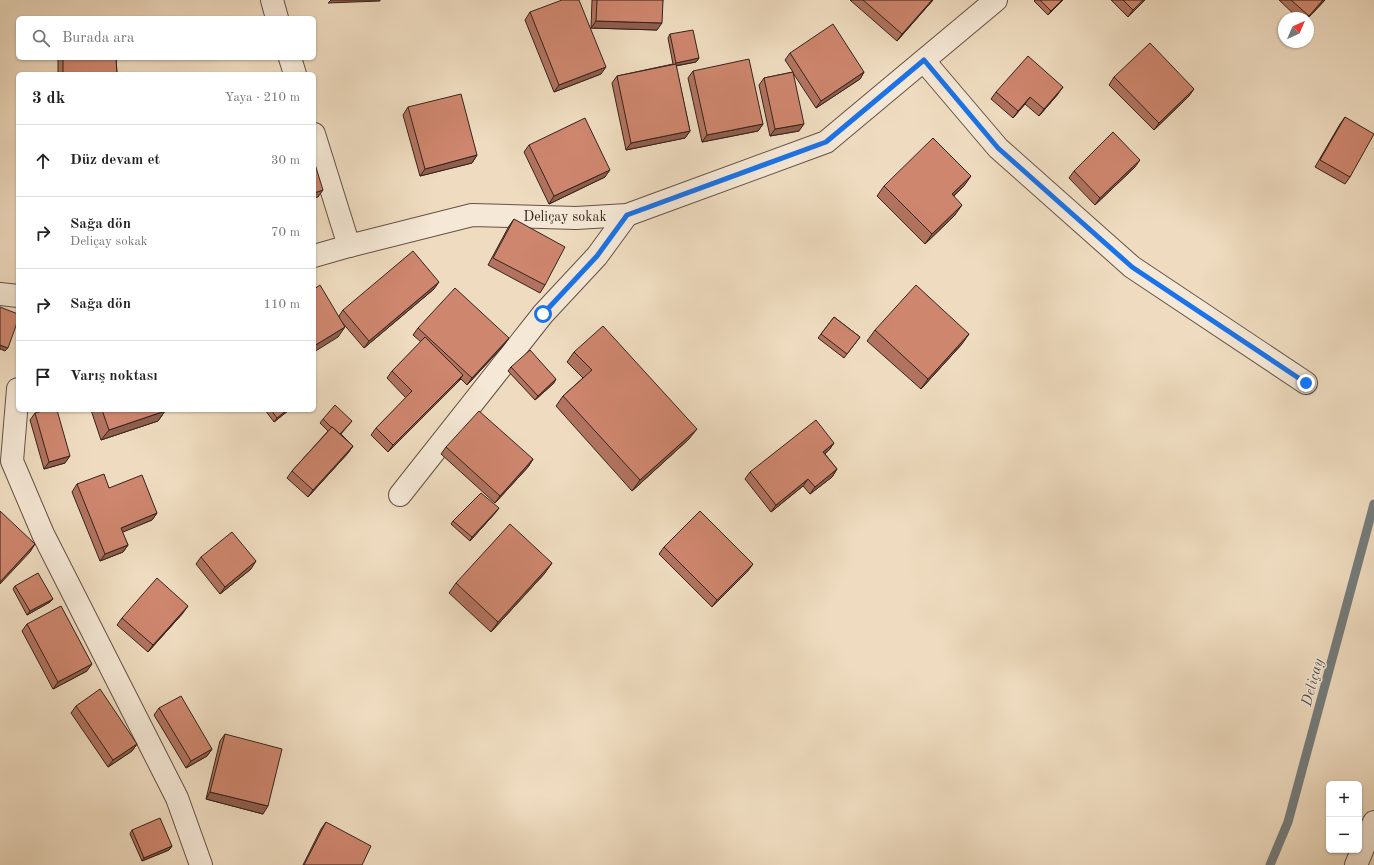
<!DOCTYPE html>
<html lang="tr">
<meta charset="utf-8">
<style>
:root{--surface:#fff;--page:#f2f2f2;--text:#222;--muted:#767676;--line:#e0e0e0}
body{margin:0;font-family:"Old Standard TT",serif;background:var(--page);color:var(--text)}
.controls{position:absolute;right:12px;bottom:12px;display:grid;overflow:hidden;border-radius:6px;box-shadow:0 1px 3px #0004}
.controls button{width:36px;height:36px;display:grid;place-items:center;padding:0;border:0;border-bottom:1px solid var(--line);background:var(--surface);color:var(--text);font:20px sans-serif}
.compass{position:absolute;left:1278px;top:12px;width:36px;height:36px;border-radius:50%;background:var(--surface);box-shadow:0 1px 3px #0004;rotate:44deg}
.stop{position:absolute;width:12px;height:12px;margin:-9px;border:3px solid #1a73e8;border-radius:50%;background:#fff}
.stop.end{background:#1a73e8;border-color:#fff;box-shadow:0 1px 4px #0008}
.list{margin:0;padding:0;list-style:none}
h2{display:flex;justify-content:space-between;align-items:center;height:52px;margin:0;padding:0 16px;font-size:17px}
h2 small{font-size:13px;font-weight:400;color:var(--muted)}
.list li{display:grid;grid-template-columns:26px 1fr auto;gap:12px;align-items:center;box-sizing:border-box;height:72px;padding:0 16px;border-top:1px solid var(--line)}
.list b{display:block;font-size:15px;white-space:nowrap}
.list p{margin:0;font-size:13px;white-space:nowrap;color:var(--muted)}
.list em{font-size:13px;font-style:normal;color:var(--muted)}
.icon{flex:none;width:22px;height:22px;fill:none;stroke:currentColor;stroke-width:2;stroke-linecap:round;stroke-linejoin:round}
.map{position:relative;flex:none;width:1374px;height:865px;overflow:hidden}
.search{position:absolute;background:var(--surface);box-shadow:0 1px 3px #0004;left:16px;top:16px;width:300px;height:44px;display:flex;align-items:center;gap:10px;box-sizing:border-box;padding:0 14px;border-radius:6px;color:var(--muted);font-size:15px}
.panel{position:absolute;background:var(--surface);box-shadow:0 1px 3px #0004;left:16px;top:72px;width:300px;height:340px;border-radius:6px}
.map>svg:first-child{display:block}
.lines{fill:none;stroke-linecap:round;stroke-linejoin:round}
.stream{stroke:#757d7d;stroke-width:9}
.street-casing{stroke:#645145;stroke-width:24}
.street{stroke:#f5e8d6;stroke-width:22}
.wall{fill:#b1735f;stroke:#35231c}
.shaded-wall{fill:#905e4d;stroke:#35231c}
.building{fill:#ce866e;stroke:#35231c}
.route{stroke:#1a73e8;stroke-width:5}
.labels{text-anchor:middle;stroke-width:3;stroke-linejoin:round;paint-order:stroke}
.street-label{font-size:14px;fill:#35231c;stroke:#f5e8d6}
.water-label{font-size:15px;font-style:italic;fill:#55504d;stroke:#f5e8d6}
</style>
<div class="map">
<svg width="1374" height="865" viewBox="0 0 1374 865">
<rect width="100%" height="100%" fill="#efdcc0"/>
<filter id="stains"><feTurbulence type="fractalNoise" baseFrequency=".005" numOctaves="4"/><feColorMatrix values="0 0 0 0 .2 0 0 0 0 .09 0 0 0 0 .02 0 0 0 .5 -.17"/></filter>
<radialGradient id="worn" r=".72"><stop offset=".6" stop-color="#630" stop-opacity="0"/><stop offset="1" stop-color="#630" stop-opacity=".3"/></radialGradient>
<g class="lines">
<polyline class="stream" points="1270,865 1288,822 1374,504"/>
<g class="street-casing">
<g id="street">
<polyline points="272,0 277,18"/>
<polyline points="290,58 295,74"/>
<polyline points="924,61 998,148 1132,267 1306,383"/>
<polyline points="314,134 349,246"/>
<polyline points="314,256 349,246 472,215 576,218 627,215 826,142 996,0"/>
<polyline points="0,294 18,296"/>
<polyline points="18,389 12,461 43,534 177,798 201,865"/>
<polyline points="400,495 543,314 597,256 627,215"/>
<polyline points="1356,865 1374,822"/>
</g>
</g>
<use href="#street" class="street"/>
</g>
<g class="wall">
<polygon points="592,0 663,0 657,30 591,28"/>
<polygon points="850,0 933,0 897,41"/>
<polygon points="1035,0 1063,0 1048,15 1034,1"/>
<polygon points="1111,0 1145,0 1128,17"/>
<polygon points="1279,0 1325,0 1308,18 1298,18"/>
<polygon points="530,12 601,74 554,92 525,20"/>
<polygon points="670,34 699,58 696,62 676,66 690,131 685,138 626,150 612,83 617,76 673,64 668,38"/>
<polygon points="790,53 864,72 860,79 816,108 793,73 799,131 770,136 759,85 764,78 793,72 785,60"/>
<polygon points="58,58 116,58 117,74 58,74"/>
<polygon points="693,71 763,124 758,131 702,142 688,78"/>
<polygon points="1114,77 1189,96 1154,130 1109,85"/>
<polygon points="996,92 1058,94 1039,116 1025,104 1013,118 991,99"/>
<polygon points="408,107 477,155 472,163 420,176 403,115"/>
<polygon points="1345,117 1350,177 1345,184 1315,167 1340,124"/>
<polygon points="529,145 605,177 549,204 524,152"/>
<polygon points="1135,167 1095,205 1069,178 1074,171"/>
<polygon points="884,186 964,186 954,196 955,215 925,244 877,196"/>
<polygon points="514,219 545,285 540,293 488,265 509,226"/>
<polygon points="434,289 364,348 341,321 338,337 339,316 343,310"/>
<polygon points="834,317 860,337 844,358 818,338"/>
<polygon points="418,328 504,345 467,385 461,379 388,452 371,435 376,428 406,398 387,378 392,371 421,342 413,335"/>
<polygon points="875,330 962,344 921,389 867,341"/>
<polygon points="574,352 689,439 632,491 556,406 563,396 583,378 567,362"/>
<polygon points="511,367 554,383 535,400 508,371"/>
<polygon points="91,410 165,410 165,411 158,421 101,440"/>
<polygon points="265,410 289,410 274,422"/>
<polygon points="35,413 65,463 44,469 30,420"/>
<polygon points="323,419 352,421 341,434 353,446 348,453 308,497 287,478 292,471 328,431 320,423"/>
<polygon points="834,443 829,450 825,454 837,469 832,477 810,494 803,486 771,512 745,479 750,472"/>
<polygon points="446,447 533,459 528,467 495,503 441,454"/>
<polygon points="77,484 109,488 157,513 152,520 122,532 128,545 123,552 100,561 72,492"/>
<polygon points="496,512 470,541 451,524 453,521"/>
<polygon points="664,547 748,571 712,607 659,554"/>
<polygon points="201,557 251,569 220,594 196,564"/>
<polygon points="545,573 491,632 449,593 456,583"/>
<polygon points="15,586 53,599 50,602 27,615 13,589"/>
<polygon points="183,613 148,652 117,625 122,618"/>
<polygon points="27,624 87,671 53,689 22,631"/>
<polygon points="76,706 137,744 132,751 108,767 71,713"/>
<polygon points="159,708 212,749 207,756 186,768 154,715"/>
<polygon points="225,734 263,814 206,799 220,741"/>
<polygon points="326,822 362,865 303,865 321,829"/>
<polygon points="132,830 172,846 169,850 142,861 130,834"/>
</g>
<g class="shaded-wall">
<polygon points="331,0 380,0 380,1 328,3"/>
<polygon points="932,0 933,0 897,41 902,34"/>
<polygon points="1062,0 1063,0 1048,15 1051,11"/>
<polygon points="1143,0 1145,0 1128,17 1133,10"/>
<polygon points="1323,0 1325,0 1308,18 1307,18"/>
<polygon points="596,21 662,23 657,30 591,28"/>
<polygon points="699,58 696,62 674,66 676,63"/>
<polygon points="606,67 601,74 554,92 559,85"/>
<polygon points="864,72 860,79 816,108 821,101"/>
<polygon points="1063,87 1058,94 1039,116 1044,109"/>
<polygon points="1194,89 1189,96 1154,130 1159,123"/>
<polygon points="1030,97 1025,104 1013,118 1018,111"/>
<polygon points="763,124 758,131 702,142 707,135"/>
<polygon points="804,124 799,131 770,136 775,129"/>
<polygon points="690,131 685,138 626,150 631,143"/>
<polygon points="477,155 472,163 420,176 425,169"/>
<polygon points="1140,160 1135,167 1095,205 1100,198"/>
<polygon points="610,170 605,177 549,204 554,196"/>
<polygon points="971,176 964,186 945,204 952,194"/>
<polygon points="323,190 318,197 314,198 314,193"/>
<polygon points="962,205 955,215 925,244 932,234"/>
<polygon points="439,282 434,289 364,348 369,341"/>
<polygon points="345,327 338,337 314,352 314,346"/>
<polygon points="969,334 962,344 921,389 928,379"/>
<polygon points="509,338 504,345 467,385 472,378"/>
<polygon points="0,345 8,348 5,351 0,349"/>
<polygon points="463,375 458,382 388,452 393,445"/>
<polygon points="556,379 554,383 535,400 538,396"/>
<polygon points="287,410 289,410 274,422 277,418"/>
<polygon points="165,411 158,421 101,440 109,430"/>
<polygon points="697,429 689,439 632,491 640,480"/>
<polygon points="834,443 829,450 818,459 823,452"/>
<polygon points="353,446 348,453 308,497 313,490"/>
<polygon points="70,456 65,463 44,469 49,462"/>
<polygon points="533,459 528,467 495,503 500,496"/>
<polygon points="837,469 832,477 810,494 815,487"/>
<polygon points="808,479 803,486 771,512 776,505"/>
<polygon points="499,508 496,512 470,541 472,537"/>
<polygon points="157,513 152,520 116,535 121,528"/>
<polygon points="35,544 30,552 0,584 0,582"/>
<polygon points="128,545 123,552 100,561 105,554"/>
<polygon points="256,561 251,569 220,594 225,587"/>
<polygon points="552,563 545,573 491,632 498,622"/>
<polygon points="753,564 748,571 712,607 717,600"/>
<polygon points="53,599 50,602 27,615 30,611"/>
<polygon points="188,606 183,613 148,652 153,645"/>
<polygon points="92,664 87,671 53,689 58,682"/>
<polygon points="137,744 132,751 108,767 113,760"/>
<polygon points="212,749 207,756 186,768 191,761"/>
<polygon points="210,792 268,806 263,814 206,799"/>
<polygon points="172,846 169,850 142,861 144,858"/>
</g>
<g class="building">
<polygon points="562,0 579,0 606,67 559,85 530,12"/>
<polygon points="597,0 663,0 662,23 596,21"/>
<polygon points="863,0 932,0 902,34"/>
<polygon points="1040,0 1062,0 1051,11"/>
<polygon points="1123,0 1143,0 1133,10"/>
<polygon points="1291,0 1323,0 1309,16"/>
<polygon points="833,24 864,72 821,101 790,53"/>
<polygon points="693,30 699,58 676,63 670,34"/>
<polygon points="1150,43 1194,89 1159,123 1114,77"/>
<polygon points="1028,56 1063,87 1044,109 1030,97 1018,111 996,92"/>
<polygon points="63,58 116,58 117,74 63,74"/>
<polygon points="749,59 763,124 707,135 693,71"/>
<polygon points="676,64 690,131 631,143 617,76"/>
<polygon points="793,72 804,124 775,129 764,78"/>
<polygon points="461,94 477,155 425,169 408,107"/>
<polygon points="1345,117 1374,134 1350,177 1320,160"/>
<polygon points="585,118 610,170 554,196 529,145"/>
<polygon points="1113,132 1140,160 1100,198 1074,171"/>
<polygon points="933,138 971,176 952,194 962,205 932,234 884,186"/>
<polygon points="314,161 323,190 314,193"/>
<polygon points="514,219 565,247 545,285 493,258"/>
<polygon points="413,251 439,282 369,341 343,310"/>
<polygon points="320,285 345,327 314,346 314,289"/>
<polygon points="916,285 969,334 928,379 875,330"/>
<polygon points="455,288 509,338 472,378 418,328"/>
<polygon points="0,307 18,314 18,320 8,348 0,345"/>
<polygon points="834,317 860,337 847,354 821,334"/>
<polygon points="603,326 697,429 640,480 563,396 592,370 574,352"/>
<polygon points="425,337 463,375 393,445 376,428 412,391 392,371"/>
<polygon points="530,350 556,379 538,396 511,367"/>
<polygon points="335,405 352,421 340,434 332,427 331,427 323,419"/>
<polygon points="46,410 57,410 70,456 49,462 35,413"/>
<polygon points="102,410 165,410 165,411 109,430"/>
<polygon points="271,410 287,410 277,418"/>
<polygon points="479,411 533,459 500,496 446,447"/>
<polygon points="816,420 834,443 823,452 837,469 815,487 808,479 776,505 750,472"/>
<polygon points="332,427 353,446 313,490 292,471"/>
<polygon points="104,474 109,488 142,475 157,513 121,528 128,545 105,554 77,484"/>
<polygon points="481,493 499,508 472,537 453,521"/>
<polygon points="0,511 35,544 0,582"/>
<polygon points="700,511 753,564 717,600 664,547"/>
<polygon points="510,524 552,563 498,622 456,583"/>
<polygon points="232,532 256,561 225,587 201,557"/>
<polygon points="38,573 53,599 30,611 15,586"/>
<polygon points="157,578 188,606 153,645 122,618"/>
<polygon points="61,606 92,664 58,682 27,624"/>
<polygon points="100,689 137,744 113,760 76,706"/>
<polygon points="181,696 212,749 191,761 159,708"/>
<polygon points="225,734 282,749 268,806 210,792"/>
<polygon points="160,818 172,846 144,858 132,830"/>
<polygon points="326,822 371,846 362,865 304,865"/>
</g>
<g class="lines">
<polyline class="route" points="543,314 597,256 627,215 826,142 924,60 998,148 1132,267 1306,383"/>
</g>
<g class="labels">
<g class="street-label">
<text x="565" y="221">Deliçay sokak</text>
</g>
<g class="water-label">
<text transform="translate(1312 682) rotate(-75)" y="5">Deliçay</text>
</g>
</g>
<rect width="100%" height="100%" filter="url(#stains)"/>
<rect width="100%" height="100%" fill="url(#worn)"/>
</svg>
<div class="controls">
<button>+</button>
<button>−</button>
</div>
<svg class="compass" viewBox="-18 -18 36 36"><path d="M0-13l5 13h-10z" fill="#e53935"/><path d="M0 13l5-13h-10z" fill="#767676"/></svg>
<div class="stop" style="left:543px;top:314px"></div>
<div class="stop end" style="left:1306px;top:383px"></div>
<div class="search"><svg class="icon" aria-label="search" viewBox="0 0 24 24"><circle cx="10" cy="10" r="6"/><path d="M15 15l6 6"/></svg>Burada ara</div>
<section class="panel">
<h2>3 dk<small>Yaya · 210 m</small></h2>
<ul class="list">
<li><svg class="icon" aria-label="ahead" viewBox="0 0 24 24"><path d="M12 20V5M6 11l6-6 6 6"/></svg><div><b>Düz devam et</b></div><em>30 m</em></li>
<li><svg class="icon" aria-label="right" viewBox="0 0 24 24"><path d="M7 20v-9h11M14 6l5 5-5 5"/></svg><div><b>Sağa dön</b><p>Deliçay sokak</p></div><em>70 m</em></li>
<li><svg class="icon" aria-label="right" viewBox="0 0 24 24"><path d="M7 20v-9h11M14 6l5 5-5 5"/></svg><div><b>Sağa dön</b></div><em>110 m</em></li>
<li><svg class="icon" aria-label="arrive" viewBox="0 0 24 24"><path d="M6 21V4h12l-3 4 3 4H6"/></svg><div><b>Varış noktası</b></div></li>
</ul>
</section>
</div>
